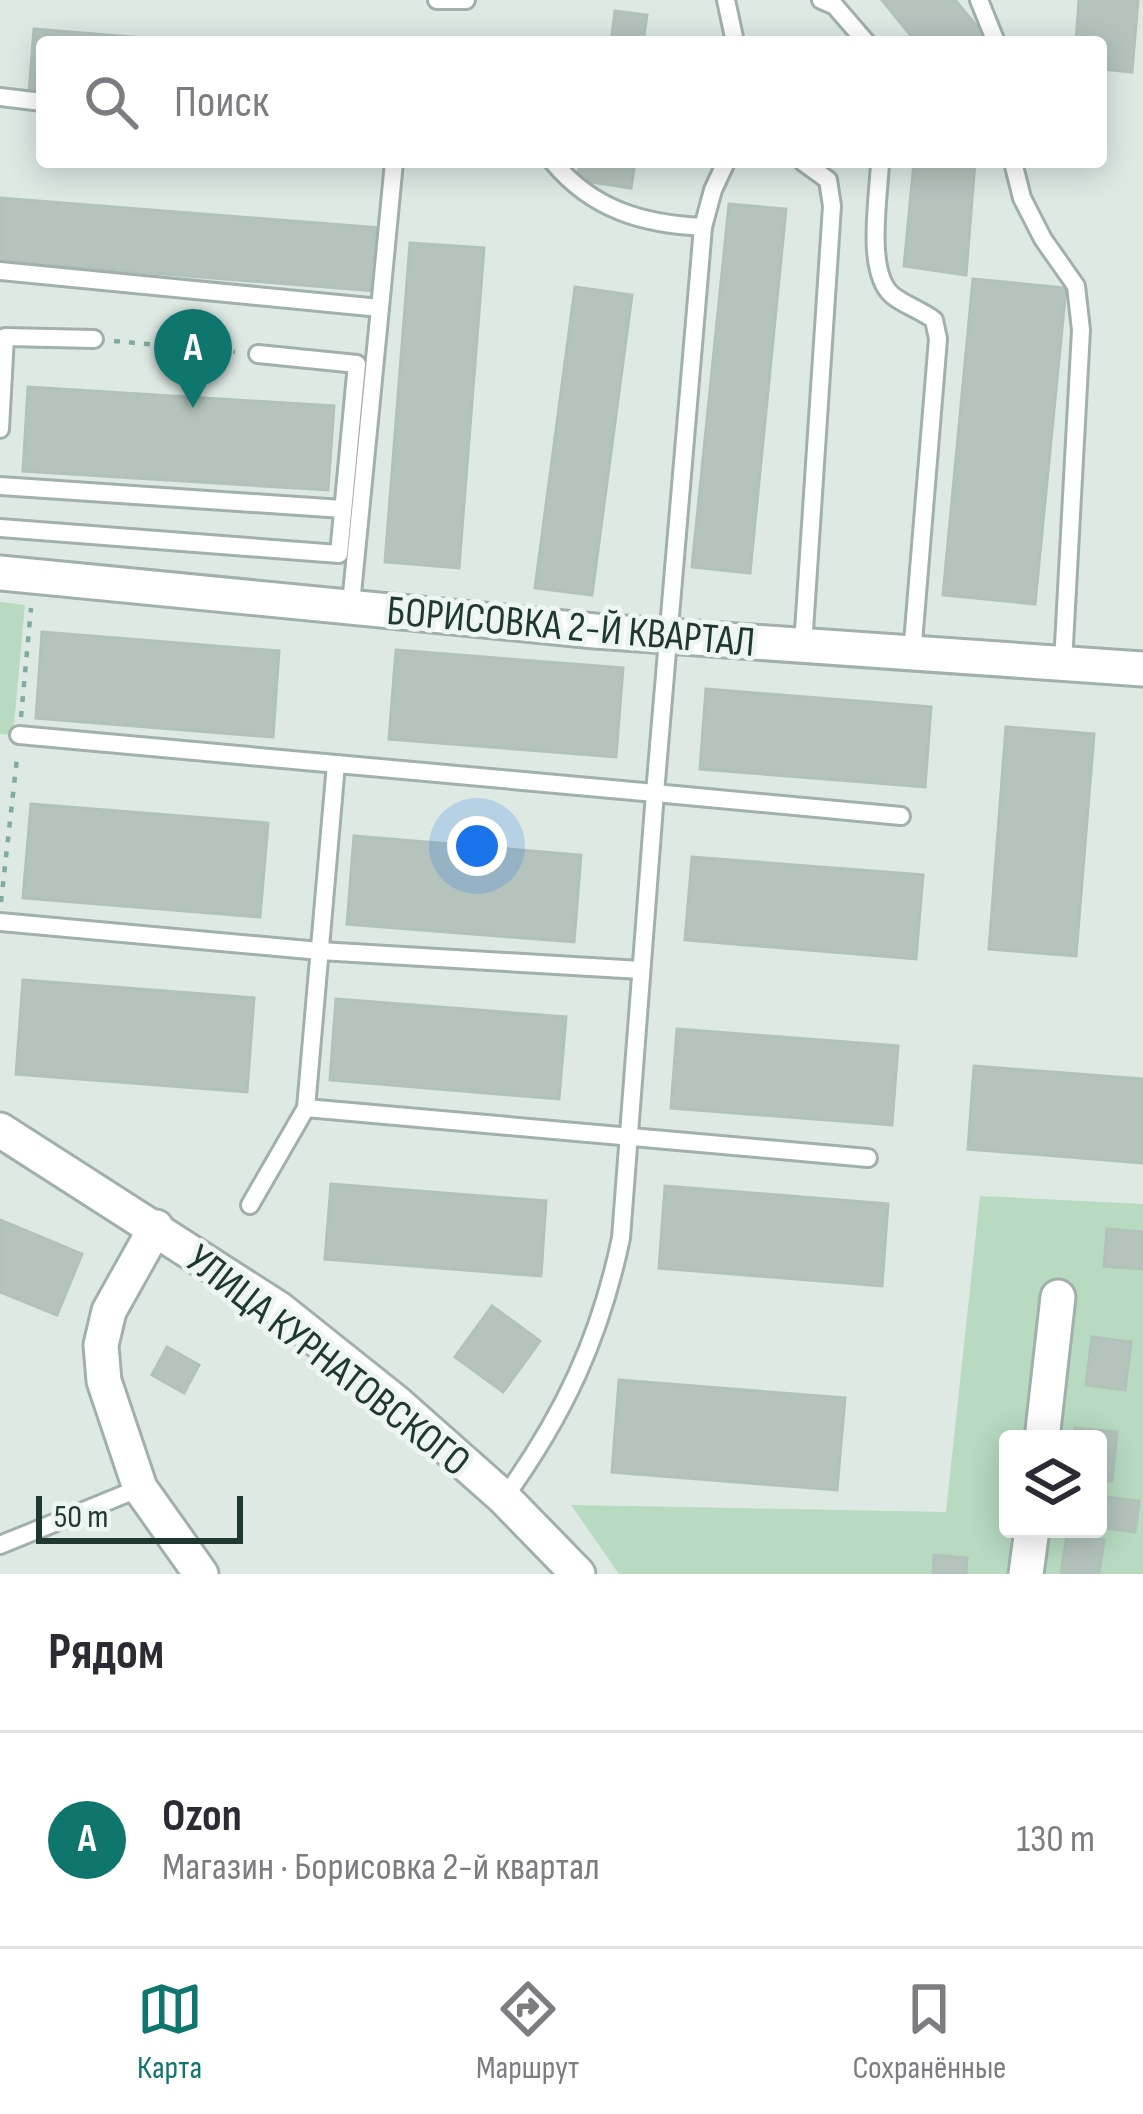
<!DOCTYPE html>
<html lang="ru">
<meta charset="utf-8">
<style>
:root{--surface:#fff;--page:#f7f7f7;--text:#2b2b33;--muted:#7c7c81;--line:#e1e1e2;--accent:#0f766e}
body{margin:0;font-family:"Sofia Sans Condensed",sans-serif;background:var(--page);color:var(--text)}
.controls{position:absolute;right:36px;bottom:36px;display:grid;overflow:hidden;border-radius:12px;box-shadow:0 6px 30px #0003}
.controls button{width:108px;height:108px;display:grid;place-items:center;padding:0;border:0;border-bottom:3px solid var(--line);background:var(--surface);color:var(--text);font:60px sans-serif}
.scale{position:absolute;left:36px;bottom:30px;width:207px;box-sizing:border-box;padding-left:12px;border:6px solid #203832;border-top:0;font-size:33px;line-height:42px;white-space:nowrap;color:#203832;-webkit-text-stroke:9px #eef6f2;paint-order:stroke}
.you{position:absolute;left:477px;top:846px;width:42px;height:42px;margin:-30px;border:9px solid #fff;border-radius:50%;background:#1a73e8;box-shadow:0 0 0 18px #1a73e833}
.badge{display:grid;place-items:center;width:78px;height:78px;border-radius:50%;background:var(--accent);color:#fff;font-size:39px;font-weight:700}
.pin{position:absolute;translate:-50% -99px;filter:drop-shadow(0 3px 6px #0008)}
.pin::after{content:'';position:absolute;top:63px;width:42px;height:36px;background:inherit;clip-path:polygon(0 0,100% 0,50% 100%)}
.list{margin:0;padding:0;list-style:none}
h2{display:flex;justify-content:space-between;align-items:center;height:156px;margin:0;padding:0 48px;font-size:51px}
h2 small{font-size:39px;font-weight:400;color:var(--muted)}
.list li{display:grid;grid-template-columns:78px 1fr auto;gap:36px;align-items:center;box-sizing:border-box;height:216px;padding:0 48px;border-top:3px solid var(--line)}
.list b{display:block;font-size:45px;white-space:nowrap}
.list p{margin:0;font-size:39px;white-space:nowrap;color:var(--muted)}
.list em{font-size:39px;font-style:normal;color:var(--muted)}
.icon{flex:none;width:66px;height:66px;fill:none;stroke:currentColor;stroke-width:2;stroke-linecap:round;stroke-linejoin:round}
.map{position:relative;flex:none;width:1143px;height:1574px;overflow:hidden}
.search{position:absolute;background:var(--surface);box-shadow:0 6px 30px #0003;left:36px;right:36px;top:36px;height:132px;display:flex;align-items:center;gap:30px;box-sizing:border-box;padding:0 42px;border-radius:12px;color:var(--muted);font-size:45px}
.sheet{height:372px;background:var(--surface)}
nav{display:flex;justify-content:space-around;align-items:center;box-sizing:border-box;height:168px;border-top:3px solid var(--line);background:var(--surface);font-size:33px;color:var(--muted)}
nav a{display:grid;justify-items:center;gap:6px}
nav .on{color:var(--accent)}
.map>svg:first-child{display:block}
.green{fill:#b7dac0;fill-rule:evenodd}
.building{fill:#b4c4bd;stroke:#b1c2bb;stroke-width:3}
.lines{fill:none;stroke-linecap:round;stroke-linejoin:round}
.service-casing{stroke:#a1b0ab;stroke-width:22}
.minor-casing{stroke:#a1b0ab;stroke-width:39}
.path{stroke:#7fac9e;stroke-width:4.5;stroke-dasharray:6 9;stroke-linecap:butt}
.service{stroke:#fff;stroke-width:16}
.minor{stroke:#fff;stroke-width:33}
.labels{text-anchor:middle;stroke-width:10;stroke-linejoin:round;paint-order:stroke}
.street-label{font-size:42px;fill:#203832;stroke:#eef6f2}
</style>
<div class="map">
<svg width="1143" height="1574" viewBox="0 0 1143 1574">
<rect width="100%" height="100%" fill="#dee9e4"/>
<g class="green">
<polygon points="0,602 25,605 13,735 0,734"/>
<path d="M980,1196L1143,1204V1574H619L571,1505L946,1512ZM1008,1439H1098V1529H1008Z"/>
</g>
<g class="building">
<polygon points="882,0 955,0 985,36 985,42 916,42"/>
<polygon points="1079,0 1138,0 1132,72 1101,69 1101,42 1076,42"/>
<polygon points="615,11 647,15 643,42 611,42"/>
<polygon points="34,29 193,42 42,42 42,93 29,92"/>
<polygon points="580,162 635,162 631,188 577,180"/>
<polygon points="914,162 975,162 966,275 904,266"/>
<polygon points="0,198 380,228 375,291 0,261"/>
<polygon points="729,204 786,209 750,573 692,567"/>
<polygon points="410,243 484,248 459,568 385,562"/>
<polygon points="973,279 1066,288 1035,604 943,595"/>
<polygon points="575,287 632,295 592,595 535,588"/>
<polygon points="28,387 334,406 328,490 23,471"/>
<polygon points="42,632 279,651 273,737 36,718"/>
<polygon points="396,650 623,668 616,757 389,739"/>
<polygon points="706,689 931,707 925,787 700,769"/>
<polygon points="1006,727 1094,734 1076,956 989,949"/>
<polygon points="31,804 268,823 260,917 23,898"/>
<polygon points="354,836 581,855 574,942 347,924"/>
<polygon points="692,857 923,875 916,959 685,940"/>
<polygon points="23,980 254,998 247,1092 16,1074"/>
<polygon points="336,999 566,1017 559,1099 330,1080"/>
<polygon points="677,1029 898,1046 892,1125 671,1108"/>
<polygon points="974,1066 1143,1079 1143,1163 968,1149"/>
<polygon points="331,1184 546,1201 541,1276 325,1259"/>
<polygon points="665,1186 888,1204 882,1286 659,1268"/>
<polygon points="0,1220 82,1254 57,1315 0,1292"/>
<polygon points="1107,1229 1143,1232 1143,1269 1104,1266"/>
<polygon points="492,1306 540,1341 503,1392 455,1357"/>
<polygon points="1092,1337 1131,1342 1125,1390 1086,1385"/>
<polygon points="167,1347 199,1365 184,1393 152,1375"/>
<polygon points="619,1380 845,1398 837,1490 612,1472"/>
<polygon points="1075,1428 1117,1432 1112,1481 1098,1480 1098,1439 1074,1439"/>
<polygon points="1098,1496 1139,1501 1135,1532 1098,1527"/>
<polygon points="1067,1535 1104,1540 1099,1574 1061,1574"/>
<polygon points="934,1555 967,1558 966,1574 933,1574"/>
</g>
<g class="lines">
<g class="service-casing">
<g id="service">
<polyline points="437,0 466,0"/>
<polyline points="726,0 735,42"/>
<polyline points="821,0 835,6 866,42"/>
<polyline points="979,0 996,42"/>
<polyline points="0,97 42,102"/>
<path d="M553,162C593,210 643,224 703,227"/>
<polyline points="726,162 713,190 703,227 655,793 901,816"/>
<polyline points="803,162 828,180 832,206 803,646"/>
<path d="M880,162C879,196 865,271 892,295C904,305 921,310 934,320L938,339L912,655"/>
<polyline points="1013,162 1022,198 1043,239 1076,286 1081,330 1063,663"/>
<polyline points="0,271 380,308 351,604"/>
<polyline points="380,308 394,162"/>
<polyline points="0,429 5,337 94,339"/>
<polyline points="0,486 343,509"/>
<polyline points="0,528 339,554 357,364 258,354"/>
<path d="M19,735L655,793L621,1238C600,1338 564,1415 504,1498"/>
<polyline points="0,922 320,951 641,970"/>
<polyline points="306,1108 868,1158"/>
<polyline points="250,1205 306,1108 336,764"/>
<polyline points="0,1545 140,1488"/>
</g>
</g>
<g class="minor-casing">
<g id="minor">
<polyline points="0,573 595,631 1143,669"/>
<polyline points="0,1130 279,1309 398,1404 504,1498 578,1574"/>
<polyline points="156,1227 109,1311 101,1345 104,1381 140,1488 201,1574"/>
<polyline points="1042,1439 1058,1297"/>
<polyline points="1026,1574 1032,1529"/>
</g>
</g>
<g class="path">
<polyline points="114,341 235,352"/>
<polyline points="21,717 31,608"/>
<polyline points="1,902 17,758"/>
</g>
<use href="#service" class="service"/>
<use href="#minor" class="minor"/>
</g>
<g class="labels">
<g class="street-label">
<text transform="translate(571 625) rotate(5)" y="15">БОРИСОВКА 2-Й КВАРТАЛ</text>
<text transform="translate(329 1359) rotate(38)" y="15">УЛИЦА КУРНАТОВСКОГО</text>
</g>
</g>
</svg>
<div class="controls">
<button><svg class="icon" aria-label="layers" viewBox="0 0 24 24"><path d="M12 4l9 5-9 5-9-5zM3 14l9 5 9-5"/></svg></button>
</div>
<div class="scale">50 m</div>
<div class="you"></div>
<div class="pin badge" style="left:193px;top:408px">A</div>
<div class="search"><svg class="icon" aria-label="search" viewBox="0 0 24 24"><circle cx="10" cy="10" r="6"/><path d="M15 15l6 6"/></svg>Поиск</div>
</div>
<section class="sheet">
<h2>Рядом<small></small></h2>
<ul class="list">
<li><span class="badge">A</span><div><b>Ozon</b><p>Магазин · Борисовка 2-й квартал</p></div><em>130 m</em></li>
</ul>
</section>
<nav>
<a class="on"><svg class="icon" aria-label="map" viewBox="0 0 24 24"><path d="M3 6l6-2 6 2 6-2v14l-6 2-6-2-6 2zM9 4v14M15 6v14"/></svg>Карта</a>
<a><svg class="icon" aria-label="directions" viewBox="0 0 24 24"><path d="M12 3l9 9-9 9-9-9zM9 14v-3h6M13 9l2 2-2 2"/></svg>Маршрут</a>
<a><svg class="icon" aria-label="saved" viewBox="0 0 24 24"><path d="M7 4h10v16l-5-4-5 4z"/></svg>Сохранённые</a>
</nav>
